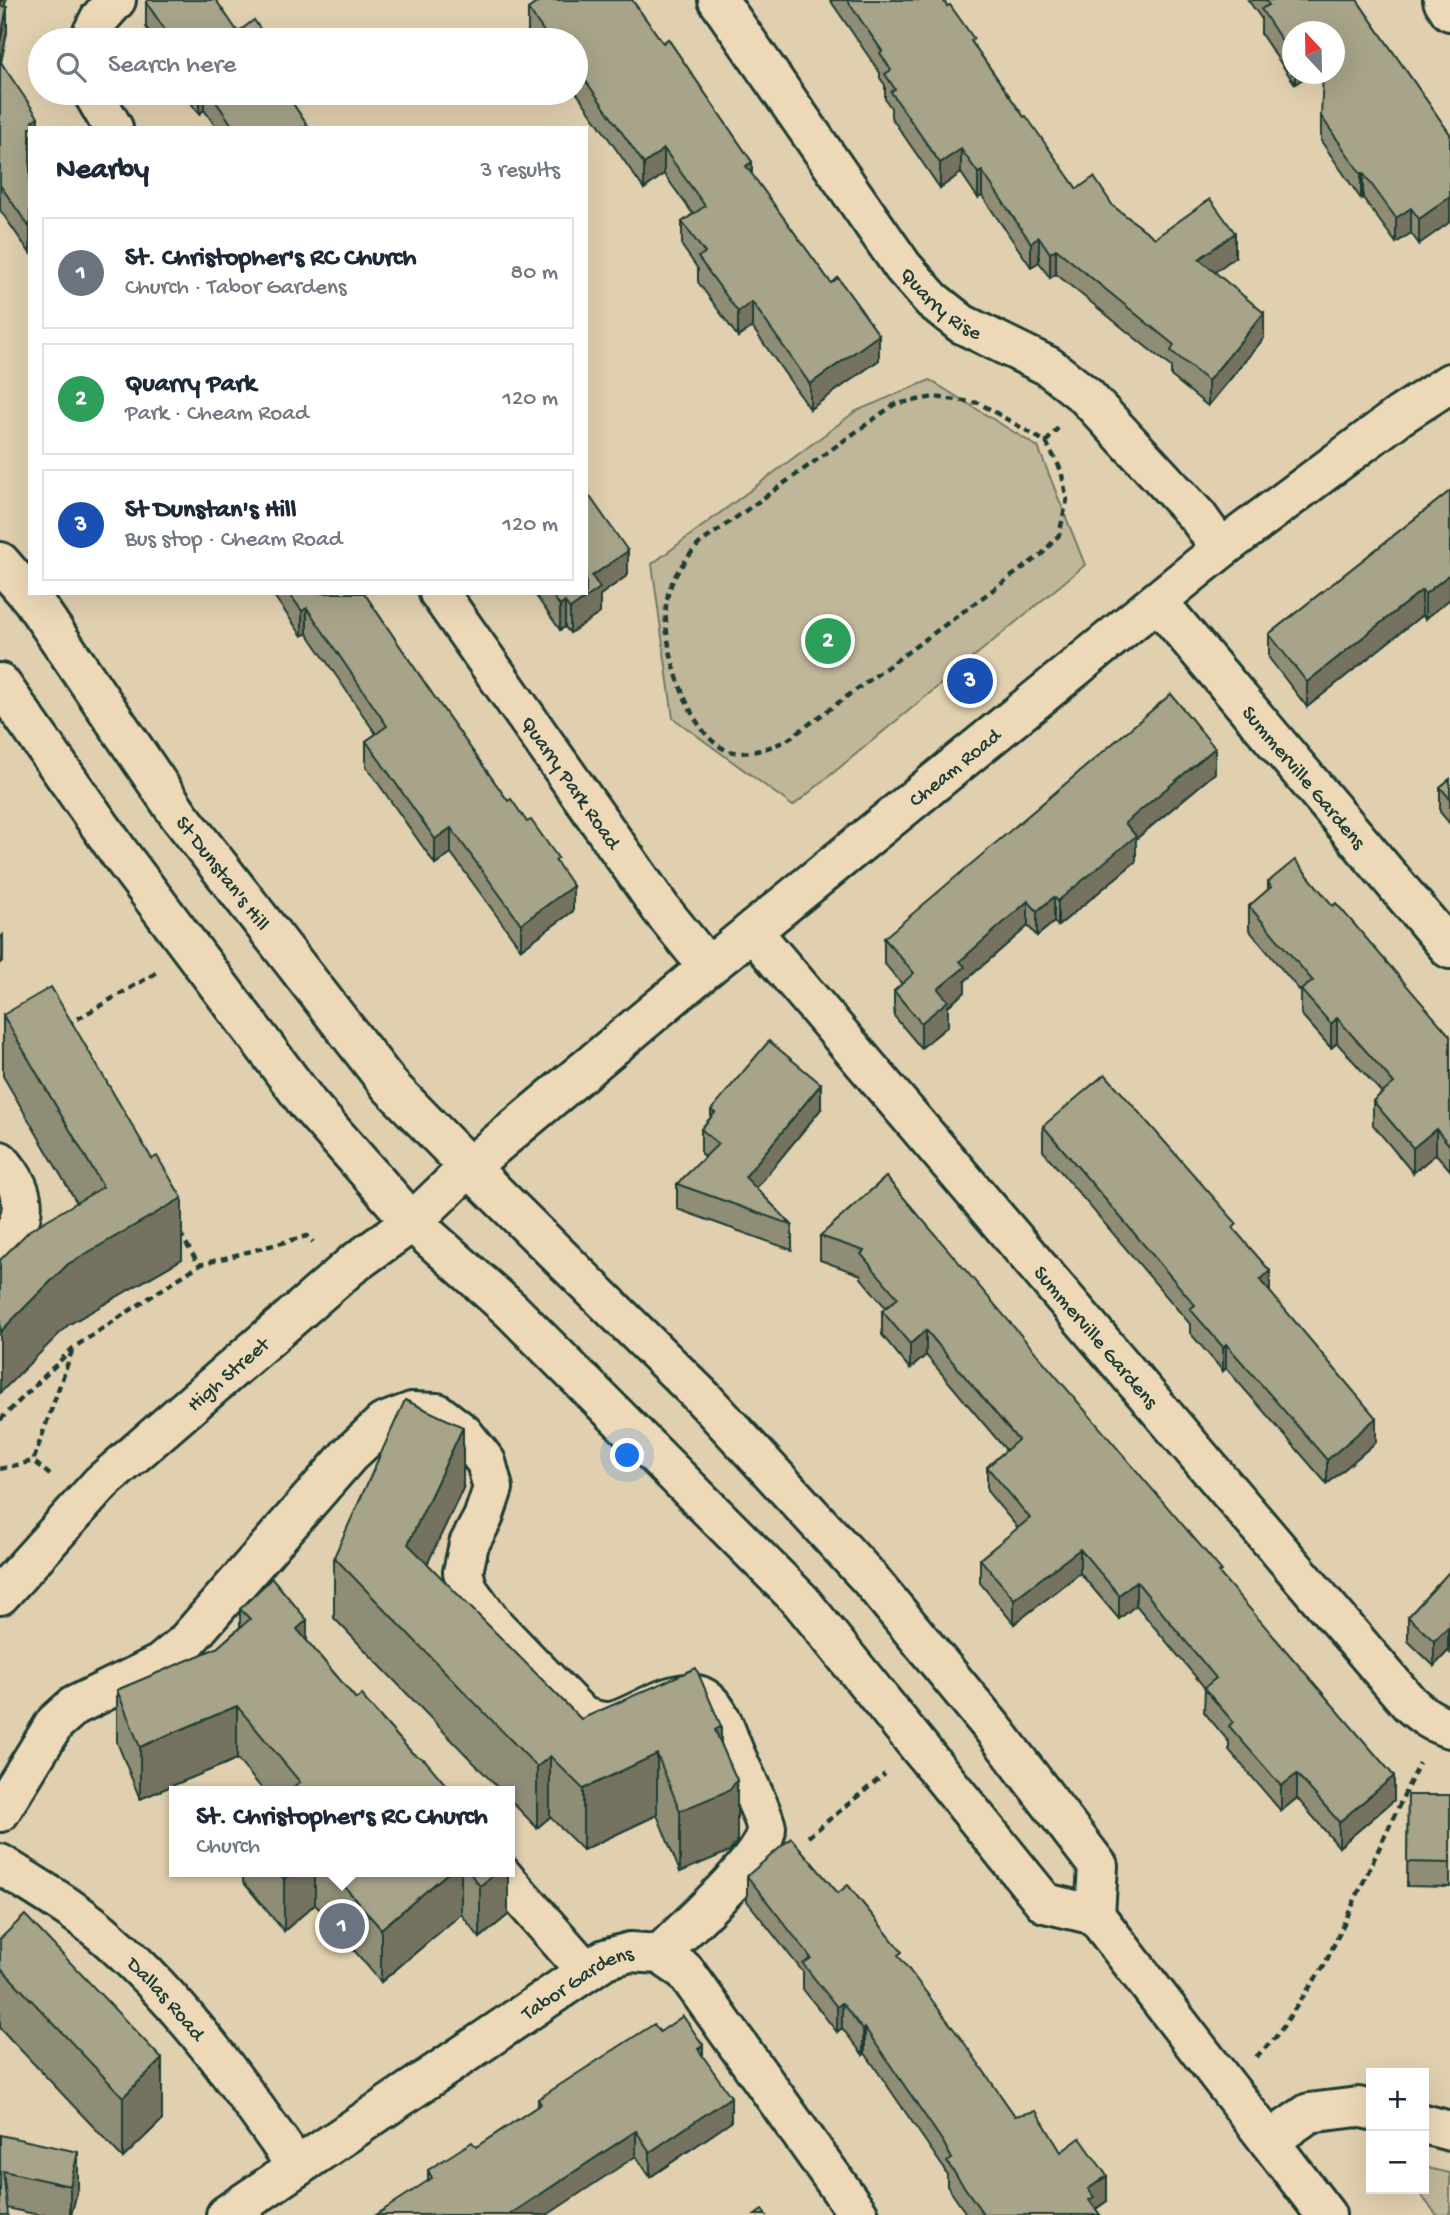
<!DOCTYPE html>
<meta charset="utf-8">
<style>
:root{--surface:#fff;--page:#f6f6f7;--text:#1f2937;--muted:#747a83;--line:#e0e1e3;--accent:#0f766e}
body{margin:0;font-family:"Gochi Hand",sans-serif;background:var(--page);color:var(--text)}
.controls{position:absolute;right:21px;bottom:21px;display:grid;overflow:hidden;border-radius:0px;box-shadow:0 7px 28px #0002}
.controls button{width:63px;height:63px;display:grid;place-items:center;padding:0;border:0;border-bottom:2px solid var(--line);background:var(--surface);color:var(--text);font:35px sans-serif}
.compass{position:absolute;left:1282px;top:21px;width:63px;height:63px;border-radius:50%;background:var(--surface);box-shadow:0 7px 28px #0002;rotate:338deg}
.you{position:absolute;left:628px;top:1456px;width:24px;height:24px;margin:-18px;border:5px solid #fff;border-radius:50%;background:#1a73e8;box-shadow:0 0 0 10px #1a73e833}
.badge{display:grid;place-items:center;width:46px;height:46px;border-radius:50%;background:var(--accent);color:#fff;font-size:23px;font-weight:700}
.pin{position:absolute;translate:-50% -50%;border:4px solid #fff;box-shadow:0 2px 7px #0006}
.popup{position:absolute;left:169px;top:1786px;width:346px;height:91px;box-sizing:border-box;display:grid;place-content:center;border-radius:0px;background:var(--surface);filter:drop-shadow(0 2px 5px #0005);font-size:23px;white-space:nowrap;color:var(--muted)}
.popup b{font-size:26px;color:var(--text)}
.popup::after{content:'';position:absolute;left:50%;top:100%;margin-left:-14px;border:14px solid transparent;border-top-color:var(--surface)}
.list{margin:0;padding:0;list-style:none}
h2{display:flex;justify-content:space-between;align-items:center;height:91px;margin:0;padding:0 28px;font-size:30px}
h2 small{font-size:23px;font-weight:400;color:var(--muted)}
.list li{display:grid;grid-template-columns:46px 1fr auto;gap:21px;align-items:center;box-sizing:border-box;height:112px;margin:0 14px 14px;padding:0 14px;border:2px solid var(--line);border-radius:0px}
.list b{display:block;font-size:26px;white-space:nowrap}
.list p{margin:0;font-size:23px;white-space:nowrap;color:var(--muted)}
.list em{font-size:23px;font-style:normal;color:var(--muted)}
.icon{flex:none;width:38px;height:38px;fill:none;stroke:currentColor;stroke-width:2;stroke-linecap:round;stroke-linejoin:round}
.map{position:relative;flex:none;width:1450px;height:2215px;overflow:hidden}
.search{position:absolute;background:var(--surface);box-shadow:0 7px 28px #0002;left:28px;top:28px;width:560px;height:77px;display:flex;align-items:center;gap:18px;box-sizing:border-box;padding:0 24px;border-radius:38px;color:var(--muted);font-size:26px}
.panel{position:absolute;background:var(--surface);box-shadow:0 7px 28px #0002;left:28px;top:126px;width:560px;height:469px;border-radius:0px}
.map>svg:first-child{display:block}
.green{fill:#c0b79b;stroke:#707a68;stroke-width:2}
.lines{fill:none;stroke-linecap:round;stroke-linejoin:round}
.minor-casing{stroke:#1f3d34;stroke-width:44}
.highway-casing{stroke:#1f3d34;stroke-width:44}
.path{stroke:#1f3d34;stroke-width:4.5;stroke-dasharray:7 5;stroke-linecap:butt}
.minor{stroke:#edd9b7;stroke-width:38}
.highway{stroke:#edd9b7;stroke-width:38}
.wall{fill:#908d77;stroke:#1f3d34;stroke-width:2}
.shaded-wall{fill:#757361;stroke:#1f3d34;stroke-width:2}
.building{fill:#a7a48a;stroke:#1f3d34;stroke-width:2}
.labels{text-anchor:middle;stroke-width:5;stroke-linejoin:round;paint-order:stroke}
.street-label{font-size:21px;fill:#1f3d34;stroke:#edd9b7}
</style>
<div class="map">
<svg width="1450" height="2215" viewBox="0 0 1450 2215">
<rect width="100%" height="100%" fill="#e1d0af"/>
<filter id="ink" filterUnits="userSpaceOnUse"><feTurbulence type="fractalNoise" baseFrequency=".0143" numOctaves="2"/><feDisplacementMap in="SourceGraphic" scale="14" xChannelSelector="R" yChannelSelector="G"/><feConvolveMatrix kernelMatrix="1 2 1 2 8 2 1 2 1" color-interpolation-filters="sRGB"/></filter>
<g filter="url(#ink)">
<g class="green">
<polygon points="930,380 1038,447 1085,565 793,806 673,718 652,564 856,411"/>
<polygon points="1424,2167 1450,2173 1450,2215 1437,2215 1416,2189 1424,2189"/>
</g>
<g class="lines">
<g class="minor-casing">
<g id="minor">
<path id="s1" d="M718,0L903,267L932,300L962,324L1048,366L1086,396L1198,517L1221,549"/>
<polyline points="1443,0 1450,11"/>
<polyline points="89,40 100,18 116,0"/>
<polyline points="93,93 113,128"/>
<path id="s2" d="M439,593L661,909L708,967"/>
<path id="s3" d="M1158,602L1450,949"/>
<path id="s4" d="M752,931L1409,1703C1422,1715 1433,1723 1450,1728"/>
<path d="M0,1161C28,1192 30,1219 0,1249"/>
<path d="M0,1812L55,1723L74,1706L160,1664L185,1643L349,1455L383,1423L412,1412L437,1413L463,1433L486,1462L493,1488L483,1518L469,1544L463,1572L468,1590L493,1624L583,1717C594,1720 603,1724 615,1721C638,1715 675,1686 700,1696C720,1704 727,1737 735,1754C741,1768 765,1817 766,1828C766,1858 682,1931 660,1954"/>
<path id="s5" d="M0,1864C37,1888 77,1910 110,1940C185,2006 240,2086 297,2167"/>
<polyline points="499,1872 586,1971"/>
<polyline points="1424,2124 1450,2131"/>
<polyline points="1269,2141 1309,2113 1358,2107 1371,2110"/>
<path id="s6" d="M226,2215L605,1959L630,1952L660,1954L685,1971L859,2215"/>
</g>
</g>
<g class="highway-casing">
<g id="highway">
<path id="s7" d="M0,562L32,599L179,815L390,1086L469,1167L704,1399L870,1579L995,1731L1098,1866L1095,1915"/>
<polyline points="0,683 120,854 308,1104 412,1222 511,1310 801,1601 1045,1903 1095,1915 1326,2215"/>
<path id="s8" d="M0,1595L101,1483L352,1265L412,1222L469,1167L708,967L1221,549L1399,416L1450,383"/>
</g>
</g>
<g class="path">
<path d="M1046,442L1061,470L1067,500L1059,535L1042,554L786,741C769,747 753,755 734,752C689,746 659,637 667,599C671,577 685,560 699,544L895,404L934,397L979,403L1046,442L1058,428"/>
<polyline points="67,1025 156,973"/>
<polyline points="180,1233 199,1265"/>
<polyline points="0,1420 73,1348 199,1265 307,1236 313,1242"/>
<polyline points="0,1469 33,1461"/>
<polyline points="50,1475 33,1461 72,1351"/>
<polyline points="808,1837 885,1774"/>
<polyline points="1256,2057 1275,2038 1324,1966 1419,1763"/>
</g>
<use href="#minor" class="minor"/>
<use href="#highway" class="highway"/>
</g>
<g class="wall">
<polygon points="0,0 5,7 7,32 1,62 38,128 30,128 30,253 0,210"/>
<polygon points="541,0 632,0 663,43 668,39 752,162 752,175 831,283 838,278 879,335 879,360 810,409 752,327 738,337 698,282 698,269 682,246 682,222 693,214 664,174 644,189 576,92 576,40 532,40 528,34 528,9"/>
<polygon points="830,0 943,0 1024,117 1077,189 1113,206 1155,238 1235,257 1214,272 1264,338 1208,406 1171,376 1171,367 1056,274 1050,278 1039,262 1031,267 982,196 978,198 961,173 940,188 891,117 891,108 885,99 885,85 880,78 880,73"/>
<polygon points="1248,0 1357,0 1450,134 1419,244 1411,233 1396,243 1363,198 1361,199 1321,141 1321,116 1334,74 1292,32 1292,74 1310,74 1295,84 1261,34 1261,18"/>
<polygon points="146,2 238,32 268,40 155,40 146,27"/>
<polygon points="184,93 293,93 293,101 291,101 309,128 217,128 204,110 199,114"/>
<polygon points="1450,491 1450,599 1425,619 1422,615 1307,707 1269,658 1269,634"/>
<polygon points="628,575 600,595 600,613 570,633 565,627 560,630 534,593 586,593"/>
<polygon points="272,593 364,593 433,695 508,801 558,864 573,911 521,949 451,853 435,864 366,766 366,741 376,734 307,633 302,636"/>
<polygon points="1215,773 1136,839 1136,861 1058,926 1054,922 1037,936 1028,926 965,981 965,992 948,1006 948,1026 921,1048 894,1016 894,991 902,984 884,963 884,938"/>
<polygon points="1450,779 1450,824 1440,812 1440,787"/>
<polygon points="1268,882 1333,906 1450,1036 1450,1170 1436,1154 1413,1173 1373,1125 1373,1101 1382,1093 1337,1043 1331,1048 1301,1014 1301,992 1249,930 1249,906 1268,890"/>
<polygon points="3,1015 182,1259 68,1325 77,1203 3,1076"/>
<polygon points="821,1109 756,1188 792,1225 792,1250 677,1209 677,1184 705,1157 701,1154 701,1129 711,1117 711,1110"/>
<polygon points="1043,1126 1237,1233 1270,1292 1376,1442 1327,1484 1226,1368 1223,1371 1190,1333 1190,1324 1043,1151"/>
<polygon points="886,1177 1222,1577 1394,1800 1339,1847 1297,1798 1281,1811 1229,1750 1229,1742 1204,1712 1205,1688 1136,1605 1119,1619 1080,1573 1014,1624 980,1583 980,1559 1018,1528 987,1491 987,1467 1006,1450 926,1355 910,1369 882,1335 882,1311 886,1308 861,1278 861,1275 820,1260 820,1236"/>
<polygon points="463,1488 427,1564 581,1719 721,1743 737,1841 730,1851 680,1872 657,1815 583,1850 550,1817 537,1828 510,1800 510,1791 501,1791 334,1618 334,1557"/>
<polygon points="1450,1571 1450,1653 1448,1651 1434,1666 1408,1641 1408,1617"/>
<polygon points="240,1609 307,1641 356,1699 366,1701 412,1753 451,1791 264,1791 237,1759 140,1799 117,1742 117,1690 217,1648 240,1627"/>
<polygon points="1408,1795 1450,1795 1450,1887 1407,1886"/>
<polygon points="243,1872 508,1872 508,1915 480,1938 461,1914 381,1982 315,1904 284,1931 243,1882"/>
<polygon points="747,1876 838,1893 902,1961 1015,2116 1061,2152 1107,2201 1096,2209 1100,2215 967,2215 947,2186 947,2175 943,2167 865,2053 863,2055 842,2028 837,2032 803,1989 803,1972 747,1901"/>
<polygon points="0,1939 162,2120 123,2158 0,2028"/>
<polygon points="660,2032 703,2056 731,2122 650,2177 636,2156 428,2180 428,2170 476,2147 538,2106 538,2099"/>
<polygon points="0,2135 78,2188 71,2215 39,2215 7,2208 0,2215"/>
</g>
<g class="shaded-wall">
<polygon points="1,0 6,0 0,31 0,6"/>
<polygon points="7,7 7,32 0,67 0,42"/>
<polygon points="1295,74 1310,74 1295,84"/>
<polygon points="199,93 204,93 204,110 199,114"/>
<polygon points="280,93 293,93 293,101 280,110"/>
<polygon points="38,117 38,128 32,128 32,121"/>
<polygon points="664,149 664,174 644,189 644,164"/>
<polygon points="961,149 961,173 940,188 940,163"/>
<polygon points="752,162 752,187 746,166"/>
<polygon points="982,171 982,196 978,198 978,173"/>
<polygon points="1363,173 1363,198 1361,199 1361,174"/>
<polygon points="1450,197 1450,222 1419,244 1419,219"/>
<polygon points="1411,208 1411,233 1396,243 1396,218"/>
<polygon points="1235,233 1235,257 1199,284 1199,259"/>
<polygon points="1039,237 1039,262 1031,267 1031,243"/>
<polygon points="1056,249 1056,274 1050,278 1050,253"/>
<polygon points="752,302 752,327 738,337 738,312"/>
<polygon points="1264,313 1264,338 1208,406 1208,381"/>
<polygon points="879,335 879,360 810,409 810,384"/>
<polygon points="628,551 628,575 600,595 600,613 570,633 570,609 592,576"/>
<polygon points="1450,574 1450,599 1425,619 1425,594"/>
<polygon points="1422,590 1422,615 1307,707 1307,682"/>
<polygon points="565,602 565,627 560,630 560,606"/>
<polygon points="307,608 307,633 302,636 302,611"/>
<polygon points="1215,748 1215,773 1136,839 1136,861 1058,926 1058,901 1125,823"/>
<polygon points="451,828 451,853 435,864 435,839"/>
<polygon points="573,886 573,911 521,949 521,924"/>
<polygon points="1054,897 1054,922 1037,936 1037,911"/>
<polygon points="1028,901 1028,926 965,981 965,992 948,1006 948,1026 921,1048 921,1023 938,989 960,961"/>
<polygon points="3,935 3,960 0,963 0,938"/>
<polygon points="1337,1018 1337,1043 1331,1048 1331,1024"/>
<polygon points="821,1084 821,1109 745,1202 745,1177"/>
<polygon points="1436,1129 1436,1154 1413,1173 1413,1148"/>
<polygon points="182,1198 182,1259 68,1325 0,1393 0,1332 68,1264"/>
<polygon points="1270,1271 1270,1295 1260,1280"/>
<polygon points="926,1330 926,1355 910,1369 910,1344"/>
<polygon points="1226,1344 1226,1368 1223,1371 1223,1347"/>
<polygon points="1376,1418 1376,1442 1327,1484 1327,1460"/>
<polygon points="463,1427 463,1488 408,1605 408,1544"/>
<polygon points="1080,1549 1080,1573 1014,1624 1014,1599"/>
<polygon points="1136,1581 1136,1605 1119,1619 1119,1595"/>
<polygon points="307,1620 307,1672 297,1629"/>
<polygon points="1448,1627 1448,1651 1434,1666 1434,1641"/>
<polygon points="237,1706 237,1759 140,1799 140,1747"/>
<polygon points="721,1726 721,1787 715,1730"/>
<polygon points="657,1754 657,1815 583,1850 583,1789"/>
<polygon points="550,1756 550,1817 537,1828 537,1767"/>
<polygon points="1297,1774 1297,1798 1281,1811 1281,1786"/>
<polygon points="1394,1776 1394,1800 1339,1847 1339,1822"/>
<polygon points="737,1780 737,1841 730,1851 680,1872 680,1811"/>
<polygon points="292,1872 315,1872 315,1904 284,1931 284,1879"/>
<polygon points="449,1872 461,1872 461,1914 381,1982 381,1929"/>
<polygon points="497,1872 508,1872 508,1915 480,1938 480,1886"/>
<polygon points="842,2003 842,2028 837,2032 837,2007"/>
<polygon points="865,2028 865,2053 863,2055 863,2030"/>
<polygon points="703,2045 703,2070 698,2049"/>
<polygon points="162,2059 162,2120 123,2158 123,2097"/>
<polygon points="731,2097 731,2122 650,2177 650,2152"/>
<polygon points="636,2131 636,2156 547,2215 509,2215"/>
<polygon points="78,2152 78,2188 71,2215 70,2215 70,2186"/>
<polygon points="1107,2176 1107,2201 1094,2210 1089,2215 1088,2189"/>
</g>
<g class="building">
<polygon points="0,0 1,0 0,6 7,7 0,42"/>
<polygon points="148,0 216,0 238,32 254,20 268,40 172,40 146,2"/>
<polygon points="541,0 632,0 663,43 668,39 752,162 746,166 831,283 838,278 879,335 810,384 752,302 738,312 698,257 705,253 682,222 705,206 664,149 644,164 576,67 576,40 550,40 528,9"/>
<polygon points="847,0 943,0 947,6 950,5 974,39 971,41 1024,117 1026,116 1077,189 1094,177 1113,206 1155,238 1210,199 1235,233 1199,259 1264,313 1208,381 1171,351 1174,345 1056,249 1050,253 1039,237 1031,243 982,171 978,173 961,149 940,163 891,92 895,89 885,74 891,70 880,53 882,51"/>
<polygon points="1266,0 1357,0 1450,134 1450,197 1419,219 1411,208 1396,218 1363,173 1361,174 1321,116 1323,74 1334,74 1334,32 1292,32 1292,56 1261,9 1269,5"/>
<polygon points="0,61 38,117 32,121 37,128 30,128 30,228 0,185"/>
<polygon points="210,93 286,93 309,128 234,128"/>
<polygon points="586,491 628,551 592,576 600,588 570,609 565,602 560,606 551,593 586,593"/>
<polygon points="1450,491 1450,574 1425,594 1422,590 1307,682 1269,634"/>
<polygon points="289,593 364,593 433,695 508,801 511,799 527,822 531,820 558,858 555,860 573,886 521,924 451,828 435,839 366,741 387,726 307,608 302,611"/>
<polygon points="1171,694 1215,748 1125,823 1136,836 1058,901 1054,897 1037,911 1028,901 960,961 965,967 938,989 948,1001 921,1023 894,991 914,973 884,938"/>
<polygon points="1450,779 1450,799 1440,787"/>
<polygon points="1295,860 1333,906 1336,903 1450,1036 1450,1146 1436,1129 1413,1148 1373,1101 1394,1083 1337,1018 1331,1024 1301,990 1313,981 1249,906 1271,887 1268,882"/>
<polygon points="51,987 152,1159 157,1156 182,1198 68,1264 0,1332 0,1260 30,1230 103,1187 3,1015"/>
<polygon points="769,1041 821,1084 745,1177 792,1225 677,1184 718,1144 701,1129 715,1113 711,1110"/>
<polygon points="1105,1074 1237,1224 1233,1228 1270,1271 1260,1280 1376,1418 1327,1460 1226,1344 1223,1347 1190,1309 1195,1305 1043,1126"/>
<polygon points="886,1177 1222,1571 1219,1573 1394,1776 1339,1822 1297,1774 1281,1786 1229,1726 1233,1722 1204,1688 1216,1678 1136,1581 1119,1595 1080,1549 1014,1599 980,1559 1030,1518 987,1467 1018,1440 926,1330 910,1344 882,1311 898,1298 861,1254 864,1251 820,1236"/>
<polygon points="405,1400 463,1427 408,1544 581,1719 696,1668 721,1726 715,1730 737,1780 730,1790 680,1811 657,1754 583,1789 550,1756 537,1767 334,1557"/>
<polygon points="1450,1571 1450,1628 1448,1627 1434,1641 1408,1617"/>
<polygon points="272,1578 307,1620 297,1629 356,1699 362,1694 366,1701 412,1753 425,1760 451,1791 288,1791 300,1782 237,1706 140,1747 117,1690 217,1648 250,1619 240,1609"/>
<polygon points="1408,1795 1450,1795 1450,1863 1407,1862"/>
<polygon points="791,1838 838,1893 848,1885 902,1952 898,1955 965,2044 1015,2116 1036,2111 1061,2152 1080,2138 1107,2176 1088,2189 1094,2197 1089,2200 1100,2215 984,2215 947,2162 952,2159 943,2142 865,2028 863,2030 842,2003 837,2007 803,1964 811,1958 747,1876"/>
<polygon points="278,1872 292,1872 284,1879"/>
<polygon points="332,1872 449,1872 381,1929"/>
<polygon points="469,1872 497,1872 480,1886"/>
<polygon points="25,1915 162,2059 123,2097 0,1967 0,1939"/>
<polygon points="683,2016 703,2045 698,2049 731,2097 650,2152 636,2131 509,2215 376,2215 432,2178 428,2170 472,2142 476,2147 541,2104 538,2099 654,2024 660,2032"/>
<polygon points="0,2135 78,2152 70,2186 3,2171 8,2215 0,2215"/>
<polygon points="762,2210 766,2215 755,2215"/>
</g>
</g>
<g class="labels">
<g class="street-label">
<text dy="7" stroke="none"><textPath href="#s1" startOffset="378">Quarry Rise</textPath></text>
<text dy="7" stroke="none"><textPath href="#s8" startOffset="1265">Cheam Road</textPath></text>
<text dy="7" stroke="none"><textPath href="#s3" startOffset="228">Summerville Gardens</textPath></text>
<text dy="7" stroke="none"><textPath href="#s2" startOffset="231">Quarry Park Road</textPath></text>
<text dy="7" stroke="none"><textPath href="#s7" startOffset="383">St Dunstan's Hill</textPath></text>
<text dy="7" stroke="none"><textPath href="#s4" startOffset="532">Summerville Gardens</textPath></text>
<text dy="7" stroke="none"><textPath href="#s8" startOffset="318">High Street</textPath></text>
<text dy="7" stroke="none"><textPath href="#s6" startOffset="422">Tabor Gardens</textPath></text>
<text dy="7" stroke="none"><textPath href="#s5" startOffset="215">Dallas Road</textPath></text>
</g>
</g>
</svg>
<div class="controls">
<button>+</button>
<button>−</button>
</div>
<svg class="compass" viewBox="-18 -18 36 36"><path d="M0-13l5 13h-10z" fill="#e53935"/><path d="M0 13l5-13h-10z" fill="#747a83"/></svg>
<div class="you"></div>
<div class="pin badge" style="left:342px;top:1926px;background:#6b7280">1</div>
<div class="popup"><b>St. Christopher's RC Church</b>Church</div>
<div class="pin badge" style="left:828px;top:641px;background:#2e9e5b">2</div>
<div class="pin badge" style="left:970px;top:681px;background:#1a4fb4">3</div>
<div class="search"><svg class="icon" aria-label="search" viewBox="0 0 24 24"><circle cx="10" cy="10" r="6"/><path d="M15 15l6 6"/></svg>Search here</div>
<section class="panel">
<h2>Nearby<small>3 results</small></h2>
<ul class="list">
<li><span class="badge" style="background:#6b7280">1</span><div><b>St. Christopher's RC Church</b><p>Church · Tabor Gardens</p></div><em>80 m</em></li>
<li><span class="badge" style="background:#2e9e5b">2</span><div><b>Quarry Park</b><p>Park · Cheam Road</p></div><em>120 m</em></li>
<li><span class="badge" style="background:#1a4fb4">3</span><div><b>St Dunstan's Hill</b><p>Bus stop · Cheam Road</p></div><em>120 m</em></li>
</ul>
</section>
</div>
